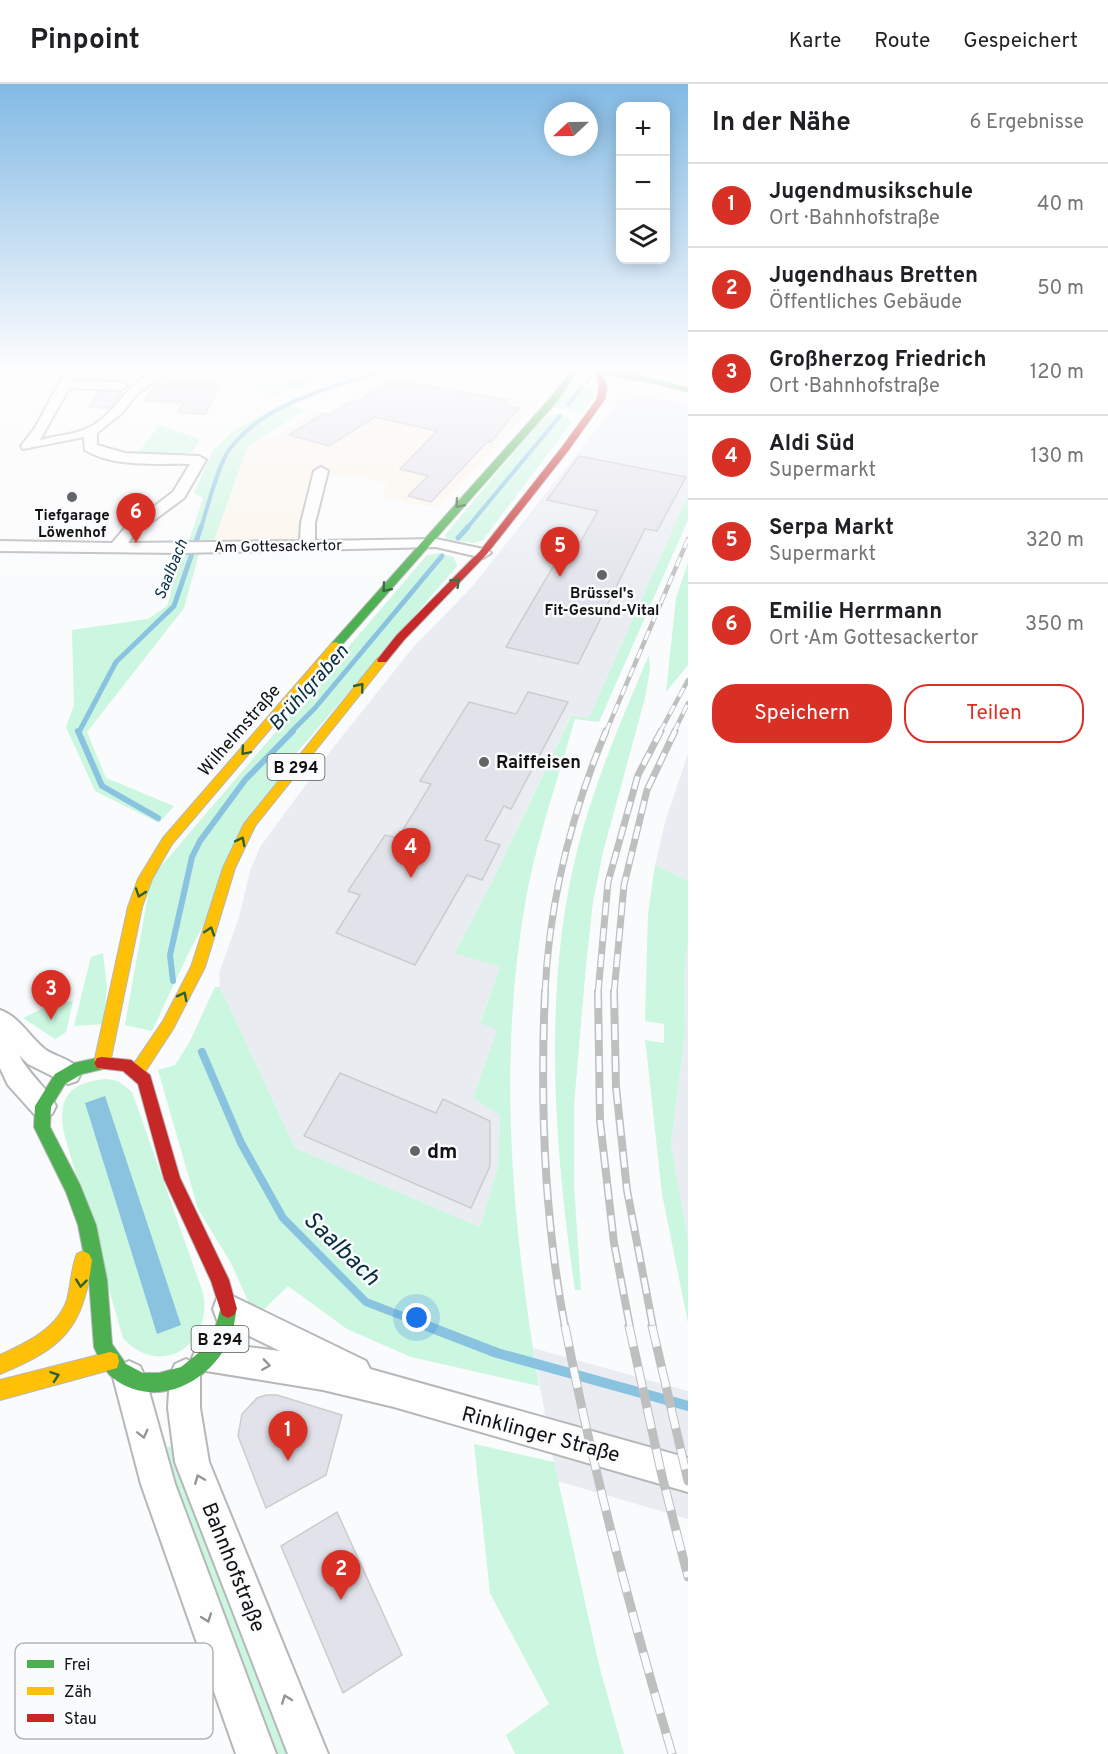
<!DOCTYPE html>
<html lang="de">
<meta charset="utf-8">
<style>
:root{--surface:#fff;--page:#f2f2f2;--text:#202124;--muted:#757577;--line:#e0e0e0;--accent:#d93025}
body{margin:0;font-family:Overpass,sans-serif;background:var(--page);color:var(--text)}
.controls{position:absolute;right:18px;top:18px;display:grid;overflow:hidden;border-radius:12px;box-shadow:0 3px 15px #0003}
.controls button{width:54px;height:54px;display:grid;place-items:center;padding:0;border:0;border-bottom:2px solid var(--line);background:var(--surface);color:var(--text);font:30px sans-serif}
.compass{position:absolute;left:544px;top:18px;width:54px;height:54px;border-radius:50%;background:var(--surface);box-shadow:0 3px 15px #0003;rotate:248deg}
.you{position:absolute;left:417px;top:1234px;width:21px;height:21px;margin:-15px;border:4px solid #fff;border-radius:50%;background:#1a73e8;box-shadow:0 0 0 9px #1a73e833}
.badge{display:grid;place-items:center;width:39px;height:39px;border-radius:50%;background:var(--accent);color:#fff;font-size:20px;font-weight:700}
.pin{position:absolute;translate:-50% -50px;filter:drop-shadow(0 2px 3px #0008)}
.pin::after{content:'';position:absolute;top:32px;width:21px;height:18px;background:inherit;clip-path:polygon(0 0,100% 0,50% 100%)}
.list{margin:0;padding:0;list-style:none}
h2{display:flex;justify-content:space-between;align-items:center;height:78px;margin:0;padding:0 24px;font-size:26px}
h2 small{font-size:20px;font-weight:400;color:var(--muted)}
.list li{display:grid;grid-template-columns:39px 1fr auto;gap:18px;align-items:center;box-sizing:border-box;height:84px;padding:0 24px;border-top:2px solid var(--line)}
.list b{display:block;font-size:22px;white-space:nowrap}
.list p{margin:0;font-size:20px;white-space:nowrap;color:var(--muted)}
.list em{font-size:20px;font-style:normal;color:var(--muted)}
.actions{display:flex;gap:12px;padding:18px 24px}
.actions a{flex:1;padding:14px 0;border:2px solid var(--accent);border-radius:24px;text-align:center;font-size:21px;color:var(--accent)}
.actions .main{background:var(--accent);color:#fff}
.icon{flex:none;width:33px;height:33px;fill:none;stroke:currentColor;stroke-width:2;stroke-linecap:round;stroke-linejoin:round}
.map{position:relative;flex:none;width:688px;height:1670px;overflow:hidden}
header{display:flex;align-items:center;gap:36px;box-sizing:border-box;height:84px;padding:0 30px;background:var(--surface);border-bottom:2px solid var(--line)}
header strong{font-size:28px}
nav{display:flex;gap:33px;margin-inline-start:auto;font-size:21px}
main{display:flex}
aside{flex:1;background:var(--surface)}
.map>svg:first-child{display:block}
.built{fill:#e9edf2}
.education{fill:#fbf4ea}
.green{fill:#cbf6e0}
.water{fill:#89c3df}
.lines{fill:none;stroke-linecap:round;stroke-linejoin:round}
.stream-far4{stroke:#89c3df;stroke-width:4}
.stream-far3{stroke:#89c3df;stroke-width:5}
.stream-far2{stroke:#89c3df;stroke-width:6}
.stream-far1{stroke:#89c3df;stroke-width:8}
.stream{stroke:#89c3df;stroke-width:10}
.building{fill:#e2e2eb;stroke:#cccccd;stroke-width:1.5}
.street-casing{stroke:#b6b7b8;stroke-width:4}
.fast-casing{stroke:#b6b7b8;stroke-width:2}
.slow-casing{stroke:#b6b7b8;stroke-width:2}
.jam-casing{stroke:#b6b7b8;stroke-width:2}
.street{fill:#fefeff;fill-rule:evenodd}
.fast{fill:#4caf50;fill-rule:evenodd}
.slow{fill:#ffc107;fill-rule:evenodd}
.jam{fill:#c62828;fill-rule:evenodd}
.rail-far3-casing{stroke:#bebfbf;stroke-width:4.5}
.rail-far2-casing{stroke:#bebfbf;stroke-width:7}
.rail-far1-casing{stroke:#bebfbf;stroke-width:8}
.rail-casing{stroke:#bebfbf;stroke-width:9}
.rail-far3{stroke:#f9fbfd;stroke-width:3;stroke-dasharray:10;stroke-linecap:butt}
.rail-far2{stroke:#f9fbfd;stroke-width:4.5;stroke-dasharray:13;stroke-linecap:butt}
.rail-far1{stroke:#f9fbfd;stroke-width:5;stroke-dasharray:16;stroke-linecap:butt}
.rail{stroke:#f9fbfd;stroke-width:7;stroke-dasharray:21;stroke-linecap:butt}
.oneway{stroke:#2f6032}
.oneway2{stroke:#949495}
.poi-dot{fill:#636465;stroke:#f9fbfd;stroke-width:2}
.labels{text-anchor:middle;stroke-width:5;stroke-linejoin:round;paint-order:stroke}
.far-poi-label{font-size:15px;font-weight:bold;fill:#121213;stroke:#f9fbfd}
.far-street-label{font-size:15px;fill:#121213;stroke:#f9fbfd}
.far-water-label{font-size:16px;font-style:italic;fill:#062d3e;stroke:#f9fbfd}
.shield{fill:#f9fbfd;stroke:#575859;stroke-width:1.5}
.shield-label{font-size:16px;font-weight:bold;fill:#121213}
.street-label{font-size:18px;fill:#121213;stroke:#f9fbfd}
.poi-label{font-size:18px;font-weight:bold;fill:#121213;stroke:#f9fbfd;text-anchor:start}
.water-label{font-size:20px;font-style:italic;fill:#062d3e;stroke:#f9fbfd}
.near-poi-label{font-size:21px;font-weight:bold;fill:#121213;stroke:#f9fbfd;text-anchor:start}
.near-street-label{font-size:21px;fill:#121213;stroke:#f9fbfd}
.near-water-label{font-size:24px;font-style:italic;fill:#062d3e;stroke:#f9fbfd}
.key{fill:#f9fbfd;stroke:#b4b5b7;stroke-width:1.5}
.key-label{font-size:16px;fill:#121213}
</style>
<header>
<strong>Pinpoint</strong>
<nav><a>Karte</a><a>Route</a><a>Gespeichert</a></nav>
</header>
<main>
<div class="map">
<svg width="688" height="1670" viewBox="0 0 688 1670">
<rect width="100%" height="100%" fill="#fafbfc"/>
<g class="built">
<polygon points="619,284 688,284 688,296"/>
<polygon points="625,309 688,320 688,411 589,635 570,633 493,796 456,868 500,883 480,938 497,946 473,1014 500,1031 498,1083 480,1143 295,1064 220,903 219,889 239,833 250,787 260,763 332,665 415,561 472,503"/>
<polygon points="688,670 688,797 655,781 665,738"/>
<polygon points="688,857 688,1156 671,1060 685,951 684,891"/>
<polygon points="533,1264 688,1307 688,1435 557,1397"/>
</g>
<polygon class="education" points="400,289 429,297 428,300 537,319 438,424 383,413 387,400 380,397 357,392 313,390 299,458 213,458 249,362 258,355 273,355 313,329 327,328 350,314 358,313 394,290"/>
<g class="green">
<polygon points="326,294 274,311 263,308 260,302 278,298"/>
<polygon points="572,300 594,303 594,312 582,330 568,324 547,324"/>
<path d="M285,320L306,326L248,362L213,459L188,460L203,414L194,409L214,364C222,361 223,356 229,351C245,338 266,329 285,320Z"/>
<polygon points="554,330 569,333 572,338 483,456 474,459 446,455 445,451 542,335"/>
<polygon points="159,341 200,355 192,368 183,371 138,369"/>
<path d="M688,411V436L599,638L575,635C558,695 537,754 526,814C497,977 512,1140 539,1302L411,1273L347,1245L288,1202L262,1227L249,1219L231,1179L198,1125L158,986L175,981L189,959L215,903H220L295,1064L480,1143L498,1083L500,1031L473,1014L497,946L480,939L500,883L455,869L493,796L571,632L589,634Z"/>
<polygon points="439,469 454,473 457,482 294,672 190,866 152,947 125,941 151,794 427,471"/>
<polygon points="199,470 184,524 87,648 106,694 174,722 159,739 95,707 66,643 74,621 72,546 148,535 167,522 171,510 170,498 185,471"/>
<polygon points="688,478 688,581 666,608 676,514"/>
<path d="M649,571L650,585L645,614L603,768L593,818L586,881L574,1021V1100L581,1206H575C554,1065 542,902 578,763C595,697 622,634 649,571Z"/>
<polygon points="655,781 688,797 688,857 684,891 685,951 671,1060 688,1156 688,1239 662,1110 646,963 645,956 664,959 664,940 645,937 648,830"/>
<polygon points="103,869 107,903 103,940 74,942 91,873"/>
<polygon points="73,917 66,948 55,955 23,934 50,921"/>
<path d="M107,995L118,997L132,1008L203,1209C213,1260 161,1296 123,1254L64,1049C57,1013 70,998 107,995Z"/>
<polygon points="474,1360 554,1378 599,1581 624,1670 515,1670 506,1651 549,1620 490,1509"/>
<polygon points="175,1361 292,1670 268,1670 156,1366"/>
</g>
<polygon class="water" points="105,1012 181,1241 157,1250 85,1019"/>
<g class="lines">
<g class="stream-far4">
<polyline points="587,298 591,293"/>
<polyline points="568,321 582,303"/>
<path d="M201,444C207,425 218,381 229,366C265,317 335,303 390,284"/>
<polyline points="467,444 560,332"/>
</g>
<g class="stream-far3">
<polyline points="458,454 468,443"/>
<polyline points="79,648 116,578 174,522 201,443"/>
<polyline points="291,648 315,624 442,472"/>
</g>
<g class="stream-far2">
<polyline points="78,647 102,702 158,734"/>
<polyline points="173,897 170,871 192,773 200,757 245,696 293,647"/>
</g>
<polyline class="stream-far1" points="202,968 241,1059 283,1134 366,1218 431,1243"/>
<polyline class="stream" points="427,1242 497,1269 688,1322"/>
</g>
<g class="building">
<polygon points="159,296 206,298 221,300 205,330 184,329 178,328 184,318 145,317"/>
<polygon points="393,296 508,316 504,321 519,324 491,358 487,358 431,418 408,412 428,392 400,385 437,347 375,333 329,362 289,351 324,329 330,331 352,317 357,318"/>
<polygon points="99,307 121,308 122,308 110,324 89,323"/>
<polygon points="579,372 686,393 657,447 645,445 578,580 506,563 561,469 573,471 598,427 547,416"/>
<polygon points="528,608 568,618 511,725 504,722 485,756 500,761 482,796 467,791 415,881 336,849 360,811 348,807 385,751 398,754 431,700 420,697 469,618 516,630"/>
<polygon points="340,989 436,1029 443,1015 490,1037 490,1082 471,1124 304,1052"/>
<polygon points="266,1311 277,1311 342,1331 326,1391 266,1424 238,1352 242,1330 257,1314"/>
<polygon points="337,1428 402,1571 343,1609 281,1462"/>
</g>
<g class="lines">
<g class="street-casing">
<g id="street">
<path d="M67,284H79L72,297L121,298L127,302L121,306L69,304L40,356C54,352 72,351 86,345C118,332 132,284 171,284L136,311L122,329L97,349V361L125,369L199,372L206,376L184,414L134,451L128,459L300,457L301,439L314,387L321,383L328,387L315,439V457L436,455L488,466L491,469L483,474L436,463L182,469L0,467V457L112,459L124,445L173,408L190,380C157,379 115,384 85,366L84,353L23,365L21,362L35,344Z"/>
<path d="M0,926C20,933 30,954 46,966C58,974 74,975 81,989L77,997L68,1000L28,980L19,971C29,991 47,1003 56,1022L52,1030L43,1033L34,1030L8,1001L0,984Z"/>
<polygon points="228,1210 366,1277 370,1285 688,1374 688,1408 394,1323 323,1306 200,1286 200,1324 209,1378 328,1670 288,1670 175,1378 168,1324 170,1291 175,1280 186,1275 194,1279 192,1274 197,1263 208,1258 280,1267 217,1236 213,1225 217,1214"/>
<polygon points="129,1277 140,1282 145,1293 175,1400 276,1670 236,1670 141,1400 113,1293 118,1282"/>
</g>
</g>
<g class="fast-casing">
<g id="fast">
<path d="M573,284C611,284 651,294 688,304V308L658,300L578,286L558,316L340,563H332V559L552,312Z"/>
<path d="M102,973L107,974L110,979L107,984L82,990L65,1000L51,1023L50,1043L80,1101L96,1141L107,1196L112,1260L126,1280L143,1289H159L181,1283L201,1267L214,1248L222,1219L228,1216L234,1219C238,1226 235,1232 234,1241C223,1292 159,1330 113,1294C105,1288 98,1272 94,1263L89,1196L78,1141L66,1108L34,1043L35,1022L55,990L74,979Z"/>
</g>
</g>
<g class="slow-casing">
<g id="slow">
<polygon points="336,558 341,561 340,563 172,760 152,795 142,823 110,979 107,984 102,985 97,984 94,979 128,823 138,795 163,754 332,559"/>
<polygon points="382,573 387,576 386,578 255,742 235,784 205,883 173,945 143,991 138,992 133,991 130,986 133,981 163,937 191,883 223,784 244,740 378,574"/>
<path d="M83,1167L89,1170L92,1176C83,1245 63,1264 0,1290V1271C26,1259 57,1245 67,1216C71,1201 71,1184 77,1170Z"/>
<polygon points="110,1268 117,1270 119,1277 117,1284 0,1316 0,1296"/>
</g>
</g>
<g class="jam-casing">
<g id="jam">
<polygon points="595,284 601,284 607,303 605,315 568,367 486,471 404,556 386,578 378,578 377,576 396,552 480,467 562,363 597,315 599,303"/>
<polygon points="102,973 131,976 150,991 180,1094 229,1196 237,1225 234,1231 228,1234 222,1231 211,1197 164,1095 138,1000 123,987 97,984 94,979 97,974"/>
</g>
</g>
<use href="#street" class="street"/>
<use href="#fast" class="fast"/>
<use href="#slow" class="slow"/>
<use href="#jam" class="jam"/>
<g class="rail-far3-casing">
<g id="rail-far3">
<polyline points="606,648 688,455"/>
<polyline points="660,648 688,596"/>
<polyline points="674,648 688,619"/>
</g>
</g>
<g class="rail-far2-casing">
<g id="rail-far2">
<path d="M545,909C549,818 571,731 606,647"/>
<polyline points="598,909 608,798 638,691 661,647"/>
<polyline points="614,909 624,801 647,706 675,647"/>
</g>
</g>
<g class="rail-far1-casing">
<g id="rail-far1">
<path d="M545,908C540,1020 544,1133 565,1243"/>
<polyline points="598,908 600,1037 614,1159 630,1243"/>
<polyline points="614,908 616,1003 627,1106 653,1243"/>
</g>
</g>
<g class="rail-casing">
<g id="rail">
<path d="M565,1242C593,1387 631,1528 672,1670"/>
<polyline points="629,1242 662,1392 688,1493"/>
<polyline points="652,1242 688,1397"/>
</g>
</g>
<use href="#rail-far3" class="rail-far3"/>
<use href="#rail-far2" class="rail-far2"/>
<use href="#rail-far1" class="rail-far1"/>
<use href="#rail" class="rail"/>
</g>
<defs><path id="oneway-chevron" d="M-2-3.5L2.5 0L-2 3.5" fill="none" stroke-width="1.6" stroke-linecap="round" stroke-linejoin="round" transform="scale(1.5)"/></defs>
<g class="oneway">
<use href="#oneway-chevron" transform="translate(459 420) rotate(131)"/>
<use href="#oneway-chevron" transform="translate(456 498) rotate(-45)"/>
<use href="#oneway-chevron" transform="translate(386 504) rotate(131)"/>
<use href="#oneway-chevron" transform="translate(360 603) rotate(-51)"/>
<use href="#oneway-chevron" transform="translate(245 667) rotate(130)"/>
<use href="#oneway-chevron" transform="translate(241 757) rotate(-63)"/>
<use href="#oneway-chevron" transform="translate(140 809) rotate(109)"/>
<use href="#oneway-chevron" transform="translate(210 847) rotate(-72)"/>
<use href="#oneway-chevron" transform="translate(183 912) rotate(-63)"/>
<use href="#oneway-chevron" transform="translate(81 1199) rotate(96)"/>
<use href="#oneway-chevron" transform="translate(55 1292) rotate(-19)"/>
</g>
<g class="oneway2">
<use href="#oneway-chevron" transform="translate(266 1281) rotate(8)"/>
<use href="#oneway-chevron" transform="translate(143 1350) rotate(76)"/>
<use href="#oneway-chevron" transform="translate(199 1395) rotate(-112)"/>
<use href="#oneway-chevron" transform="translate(207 1534) rotate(70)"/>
<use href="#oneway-chevron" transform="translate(286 1615) rotate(-111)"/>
</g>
<linearGradient id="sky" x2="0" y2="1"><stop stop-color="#82bae4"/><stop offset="0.55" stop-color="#fdfdfe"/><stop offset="1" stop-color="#fdfdfe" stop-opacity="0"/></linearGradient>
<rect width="688" height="518" fill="url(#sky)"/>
<g class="poi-dot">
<circle cx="72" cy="413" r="6"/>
<circle cx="602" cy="491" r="6"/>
<circle cx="484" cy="678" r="6"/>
<circle cx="415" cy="1067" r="6"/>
</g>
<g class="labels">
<g class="far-poi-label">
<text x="72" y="436">Tiefgarage<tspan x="72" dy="17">Löwenhof</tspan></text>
<text x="602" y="514">Brüssel's<tspan x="602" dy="17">Fit-Gesund-Vital</tspan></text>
</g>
<g class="far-street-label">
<text transform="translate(278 462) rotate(-1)" y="5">Am Gottesackertor</text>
</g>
<g class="far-water-label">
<text transform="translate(170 485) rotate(-68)" y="6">Saalbach</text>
</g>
<g class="shield">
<rect x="267.5" y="670" width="57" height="26" rx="4.5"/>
<rect x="191.5" y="1242" width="57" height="26" rx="4.5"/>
</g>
<g class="shield-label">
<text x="296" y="689">B 294</text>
<text x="220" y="1261">B 294</text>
</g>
<g class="street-label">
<text transform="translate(239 646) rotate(-49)" y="6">Wilhelmstraße</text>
</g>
<g class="poi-label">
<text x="496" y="684">Raiffeisen</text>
</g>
<g class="water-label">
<text transform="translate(308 603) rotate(-48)" y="7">Brühlgraben</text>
</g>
<g class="near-poi-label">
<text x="427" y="1074">dm</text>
</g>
<g class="near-street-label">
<text transform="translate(541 1350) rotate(15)" y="7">Rinklinger Straße</text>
<text transform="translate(234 1483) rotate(68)" y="7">Bahnhofstraße</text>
</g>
<g class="near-water-label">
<text transform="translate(342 1164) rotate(44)" y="8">Saalbach</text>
</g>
</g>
<rect x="15" y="1559" width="198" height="96" rx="9" class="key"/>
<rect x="27" y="1576" width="27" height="8" fill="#4caf50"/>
<rect x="27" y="1603" width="27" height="8" fill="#ffc107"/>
<rect x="27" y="1630" width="27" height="8" fill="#c62828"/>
<g class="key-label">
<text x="64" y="1586">Frei</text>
<text x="64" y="1613">Zäh</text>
<text x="64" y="1640">Stau</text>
</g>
</svg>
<div class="controls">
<button>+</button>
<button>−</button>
<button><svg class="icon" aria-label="layers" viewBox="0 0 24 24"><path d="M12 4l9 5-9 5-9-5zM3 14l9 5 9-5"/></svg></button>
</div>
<svg class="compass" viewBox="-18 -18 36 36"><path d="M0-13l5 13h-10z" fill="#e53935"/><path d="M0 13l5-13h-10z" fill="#757577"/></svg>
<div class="you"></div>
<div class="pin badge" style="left:288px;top:1377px">1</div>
<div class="pin badge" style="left:341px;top:1516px">2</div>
<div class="pin badge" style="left:51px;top:936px">3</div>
<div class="pin badge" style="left:411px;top:794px">4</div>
<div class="pin badge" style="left:560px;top:493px">5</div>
<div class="pin badge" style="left:136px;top:459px">6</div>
</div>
<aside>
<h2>In der Nähe<small>6 Ergebnisse</small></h2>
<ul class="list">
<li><span class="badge">1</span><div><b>Jugendmusikschule</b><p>Ort · Bahnhofstraße</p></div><em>40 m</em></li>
<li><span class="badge">2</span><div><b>Jugendhaus Bretten</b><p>Öffentliches Gebäude</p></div><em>50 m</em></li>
<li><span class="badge">3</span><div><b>Großherzog Friedrich</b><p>Ort · Bahnhofstraße</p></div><em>120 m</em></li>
<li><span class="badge">4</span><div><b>Aldi Süd</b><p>Supermarkt</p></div><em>130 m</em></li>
<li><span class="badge">5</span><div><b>Serpa Markt</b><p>Supermarkt</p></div><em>320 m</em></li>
<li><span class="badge">6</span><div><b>Emilie Herrmann</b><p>Ort · Am Gottesackertor</p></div><em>350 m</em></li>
</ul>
<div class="actions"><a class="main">Speichern</a><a>Teilen</a></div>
</aside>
</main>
